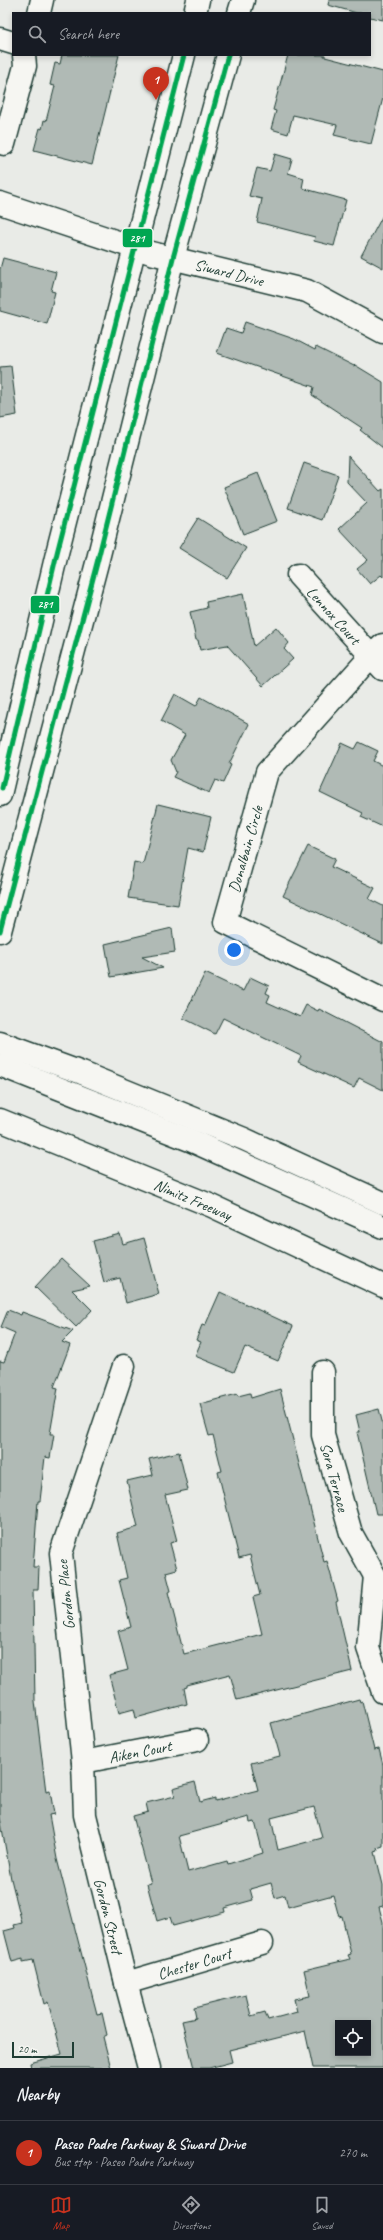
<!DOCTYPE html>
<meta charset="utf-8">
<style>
:root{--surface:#171b24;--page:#20242c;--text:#f1f3f6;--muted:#9ea1a6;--line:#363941;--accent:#c8321e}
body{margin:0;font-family:Caveat,sans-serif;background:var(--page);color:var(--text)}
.controls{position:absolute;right:12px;bottom:12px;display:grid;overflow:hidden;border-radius:0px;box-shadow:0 2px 6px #0003}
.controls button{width:36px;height:36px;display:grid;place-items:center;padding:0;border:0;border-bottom:1px solid var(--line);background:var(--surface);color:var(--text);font:20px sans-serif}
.scale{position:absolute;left:12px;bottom:10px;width:62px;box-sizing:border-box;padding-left:4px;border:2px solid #1f3d34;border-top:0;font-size:11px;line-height:14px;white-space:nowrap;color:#1f3d34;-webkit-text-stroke:3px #f6f6f2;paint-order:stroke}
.you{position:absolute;left:234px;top:950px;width:14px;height:14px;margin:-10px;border:3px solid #fff;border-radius:50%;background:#1a73e8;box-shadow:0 0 0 6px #1a73e833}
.badge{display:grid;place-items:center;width:26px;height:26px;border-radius:50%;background:var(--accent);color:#fff;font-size:13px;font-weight:700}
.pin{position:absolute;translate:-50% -33px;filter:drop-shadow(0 1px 2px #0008)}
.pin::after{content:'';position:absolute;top:21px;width:14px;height:12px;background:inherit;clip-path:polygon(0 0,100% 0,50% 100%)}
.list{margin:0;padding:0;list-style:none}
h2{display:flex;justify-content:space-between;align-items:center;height:52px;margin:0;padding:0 16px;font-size:17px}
h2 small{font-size:13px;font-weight:400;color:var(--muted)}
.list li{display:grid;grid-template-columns:26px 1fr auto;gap:12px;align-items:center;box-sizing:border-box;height:64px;padding:0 16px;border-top:1px solid var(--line)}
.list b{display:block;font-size:15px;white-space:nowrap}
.list p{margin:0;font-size:13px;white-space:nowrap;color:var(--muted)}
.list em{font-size:13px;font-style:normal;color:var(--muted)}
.icon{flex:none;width:22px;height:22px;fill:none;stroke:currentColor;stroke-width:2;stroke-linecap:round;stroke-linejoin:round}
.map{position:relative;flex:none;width:383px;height:2068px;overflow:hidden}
.search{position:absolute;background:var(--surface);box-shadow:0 2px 6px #0003;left:12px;right:12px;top:12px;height:44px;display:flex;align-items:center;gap:10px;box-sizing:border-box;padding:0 14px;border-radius:0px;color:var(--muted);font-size:15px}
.sheet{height:116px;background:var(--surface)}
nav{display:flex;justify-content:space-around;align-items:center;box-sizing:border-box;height:56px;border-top:1px solid var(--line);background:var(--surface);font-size:11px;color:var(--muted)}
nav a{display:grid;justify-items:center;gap:2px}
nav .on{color:var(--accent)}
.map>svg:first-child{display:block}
.building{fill:#b0bab5;stroke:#1f3d34;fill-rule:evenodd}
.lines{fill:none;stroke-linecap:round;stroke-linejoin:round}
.minor-casing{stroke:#1f3d34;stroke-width:25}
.secondary-casing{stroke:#1f3d34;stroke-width:25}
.motorway-casing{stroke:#1f3d34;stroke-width:25}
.minor{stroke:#f6f6f2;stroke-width:22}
.secondary{stroke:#f6f6f2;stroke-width:22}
.motorway{stroke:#f6f6f2;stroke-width:22}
.bus-1-casing{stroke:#f6f6f2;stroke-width:8}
.bus-1{stroke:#00a651;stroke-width:5}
.labels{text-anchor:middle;stroke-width:3;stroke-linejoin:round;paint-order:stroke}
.street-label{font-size:16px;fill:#1f3d34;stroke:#f6f6f2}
.line-badge{stroke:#f6f6f2;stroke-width:1.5}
.badge-label{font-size:11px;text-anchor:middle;font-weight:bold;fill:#fff}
</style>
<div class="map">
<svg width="383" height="2068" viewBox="0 0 383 2068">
<rect width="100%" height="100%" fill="#e9ebe7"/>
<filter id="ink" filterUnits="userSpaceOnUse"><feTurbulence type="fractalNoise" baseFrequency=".025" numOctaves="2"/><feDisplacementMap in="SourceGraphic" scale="8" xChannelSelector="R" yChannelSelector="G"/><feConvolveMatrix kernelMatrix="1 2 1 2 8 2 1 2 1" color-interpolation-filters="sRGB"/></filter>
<g filter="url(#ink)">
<g class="building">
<polygon points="329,0 383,0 383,20 370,17 370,13 357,13 328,5"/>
<polygon points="62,55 119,55 92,165 34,150 40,128 42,129 44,120 46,121 55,86 50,85 55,63 60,64"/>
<polygon points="288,55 325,55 325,57 383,72 383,98 371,144 334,135 337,125 293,115 288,134 271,129 276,111 273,110"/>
<polygon points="275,154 292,159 288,173 304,178 302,188 346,200 334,246 314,241 315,237 257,222 262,199 249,196 257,168 270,171"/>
<polygon points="383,215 383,268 361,256"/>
<polygon points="3,258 56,272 51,291 55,292 47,324 0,311 0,269"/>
<polygon points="245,322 294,339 315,350 316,347 354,366 355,365 383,382 383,448 360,430 362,428 312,395 314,387 217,353 226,328 241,333"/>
<polygon points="11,366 17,415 0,418 0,367"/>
<polygon points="348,456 380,491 383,489 383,577 381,575 370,584 357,569 368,560 339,529 367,503 347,482"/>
<polygon points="304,463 338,475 322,520 288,508"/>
<polygon points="258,473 277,521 243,534 224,487"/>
<polygon points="198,518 246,548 227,578 179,548"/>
<polygon points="243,594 254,646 276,627 289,643 284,649 293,659 263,686 227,645 200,650 198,640 196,640 190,612 207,608 206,602"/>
<polygon points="175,694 196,706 201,697 249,724 229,764 231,765 223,783 215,780 209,793 173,777 176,772 171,760 185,735 161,721"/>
<polygon points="359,742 378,751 373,761 383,766 383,827 361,817 363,813 320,792 342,743 355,749"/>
<polygon points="158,804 211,817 203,852 188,848 178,905 128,898 134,862 143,864"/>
<polygon points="308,846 335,859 331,867 375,888 369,899 383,906 383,944 283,896"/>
<polygon points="172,928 175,952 142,957 163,968 111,977 105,944"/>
<polygon points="205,973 243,991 250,977 269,986 266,993 270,995 267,1002 300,1017 306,1005 318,1011 319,1009 383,1042 383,1090 359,1078 354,1088 298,1062 301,1056 223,1018 215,1034 183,1018"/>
<polygon points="120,1234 123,1244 144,1238 159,1294 126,1303 120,1278 104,1282 93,1241"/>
<polygon points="61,1259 90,1286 72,1290 92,1310 76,1327 35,1287"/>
<polygon points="220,1292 293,1326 278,1361 245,1347 234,1372 195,1356 201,1342 196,1340 202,1325 205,1326"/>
<polygon points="8,1310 21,1315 22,1312 73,1331 62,1342 70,1345 54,1387 58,1388 50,1434 54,1434 50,1458 45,1457 40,1501 38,1501 33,1567 39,1567 38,1590 33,1590 35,1701 46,1792 50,1791 54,1814 49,1815 57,1859 97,2014 102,2013 107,2035 103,2037 111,2068 31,2068 30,2063 62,2054 48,2002 44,2004 33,1960 23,1962 23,1959 12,1962 4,1931 15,1928 14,1925 22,1923 11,1879 0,1817 0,1361 4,1362 15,1333 1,1327"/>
<polygon points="280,1389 324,1562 327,1561 338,1601 336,1602 352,1671 237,1700 230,1674 187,1685 187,1687 184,1688 187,1704 136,1718 134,1709 119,1713 109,1675 128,1670 118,1631 131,1627 119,1580 127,1578 117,1533 138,1527 127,1481 153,1475 149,1459 179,1452 188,1490 165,1495 177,1541 170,1543 177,1569 166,1572 171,1591 168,1592 184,1654 262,1634 253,1597 260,1595 250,1555 239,1558 218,1472 222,1471 213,1435 209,1436 200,1404 237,1394 238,1396 250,1393 251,1398"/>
<polygon points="379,1409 383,1425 383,1514 376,1514 357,1432 360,1432 356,1415"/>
<path d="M359,1699L360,1702L362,1701L374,1750L379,1749L383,1765V1846L377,1848L378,1851L375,1852L383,1885V1906L379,1907L383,1922V2068H313L305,2031L229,2050L232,2062L209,2068H194L182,2021L196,2018L194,2008L246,1995L251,2016L265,2012L268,2020L297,2012L294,1999L310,1996L304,1970L350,1959L348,1955L351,1954L342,1916L339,1917L333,1895L288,1907L285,1895L275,1898L271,1883L250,1889L253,1900L224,1908L225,1912L173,1926L170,1917L157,1921L147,1884L151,1883L133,1816L148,1812L146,1803L175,1796L173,1788L195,1782L200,1802L215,1798V1801L258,1790L251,1763L280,1756L271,1723ZM314,1807L322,1838L278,1850L271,1818ZM249,1817L250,1823L255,1822L263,1853L228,1864L227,1861L188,1872L179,1836ZM338,2023H368V2053H338Z"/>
</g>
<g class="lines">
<g class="minor-casing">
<g id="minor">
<polyline points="39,13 42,0"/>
<polyline points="0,39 13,43"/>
<polyline points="4,144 25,66 24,55"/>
<polyline points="0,203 151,253 307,291 383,332"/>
<polyline points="298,575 383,669"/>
<polyline points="383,645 371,656 267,772 225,922 383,1000"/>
<polyline points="124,1366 61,1553 83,1762 85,1815 126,1983 149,2068"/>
<polyline points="323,1372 323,1435 351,1533 375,1576"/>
<polyline points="375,1576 368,1648 383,1692"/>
<polyline points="83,1762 197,1740"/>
<polyline points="126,1983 262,1943"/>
</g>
</g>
<g class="secondary-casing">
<g id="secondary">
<polyline points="195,13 198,0"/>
<polyline points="239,13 243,0"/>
<polyline points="0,795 57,553 184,55"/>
<polyline points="0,931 97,563 173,258 228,55"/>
</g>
</g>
<g class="motorway-casing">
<g id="motorway">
<polyline points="0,1043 82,1073 244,1139 383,1203"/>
<polyline points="0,1065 190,1140 383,1227"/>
<polyline points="0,1120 212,1206 383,1286"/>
</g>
</g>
<use href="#minor" class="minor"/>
<use href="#secondary" class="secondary"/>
<use href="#motorway" class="motorway"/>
<g class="bus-1-casing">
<g id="bus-1">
<polyline points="2,788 57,553 184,55"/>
<polyline points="0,931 97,563 173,258 228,55"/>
</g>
</g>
<use href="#bus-1" class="bus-1"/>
</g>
</g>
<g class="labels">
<g class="street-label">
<text transform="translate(229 272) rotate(14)" y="6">Siward Drive</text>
<text transform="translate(334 615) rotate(48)" y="6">Lennox Court</text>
<text transform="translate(245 849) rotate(-74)" y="6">Donalbain Circle</text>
<text transform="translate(193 1199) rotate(23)" y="6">Nimitz Freeway</text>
<text transform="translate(335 1477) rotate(75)" y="6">Sora Terrace</text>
<text transform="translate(65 1595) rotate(-96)" y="6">Gordon Place</text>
<text transform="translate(140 1751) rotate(-11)" y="6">Aiken Court</text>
<text transform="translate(109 1916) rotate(76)" y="6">Gordon Street</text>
<text transform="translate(194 1963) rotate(-17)" y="6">Chester Court</text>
</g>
</g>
<g class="line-badge">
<rect x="122" y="228" width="31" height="20" rx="4" fill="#00a651"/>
<rect x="30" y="595" width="30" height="19" rx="4" fill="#00a651"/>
</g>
<g class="badge-label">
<text x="137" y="242">281</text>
<text x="45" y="608">281</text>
</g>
</svg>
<div class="controls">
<button><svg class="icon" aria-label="locate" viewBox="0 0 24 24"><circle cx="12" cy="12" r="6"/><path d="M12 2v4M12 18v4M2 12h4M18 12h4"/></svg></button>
</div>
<div class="scale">20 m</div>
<div class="you"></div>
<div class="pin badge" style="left:156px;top:100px">1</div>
<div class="search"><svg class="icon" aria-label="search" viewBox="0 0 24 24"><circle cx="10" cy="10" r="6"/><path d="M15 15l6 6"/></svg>Search here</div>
</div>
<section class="sheet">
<h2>Nearby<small></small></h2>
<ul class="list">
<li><span class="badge">1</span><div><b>Paseo Padre Parkway &amp; Siward Drive</b><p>Bus stop · Paseo Padre Parkway</p></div><em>270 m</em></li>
</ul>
</section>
<nav>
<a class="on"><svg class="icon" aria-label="map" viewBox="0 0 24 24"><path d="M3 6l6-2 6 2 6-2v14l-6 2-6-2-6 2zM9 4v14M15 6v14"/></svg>Map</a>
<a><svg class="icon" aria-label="directions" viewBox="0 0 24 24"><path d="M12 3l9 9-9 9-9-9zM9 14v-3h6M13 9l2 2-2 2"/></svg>Directions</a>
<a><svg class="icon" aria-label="saved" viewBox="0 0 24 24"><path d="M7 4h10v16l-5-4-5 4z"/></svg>Saved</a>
</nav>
